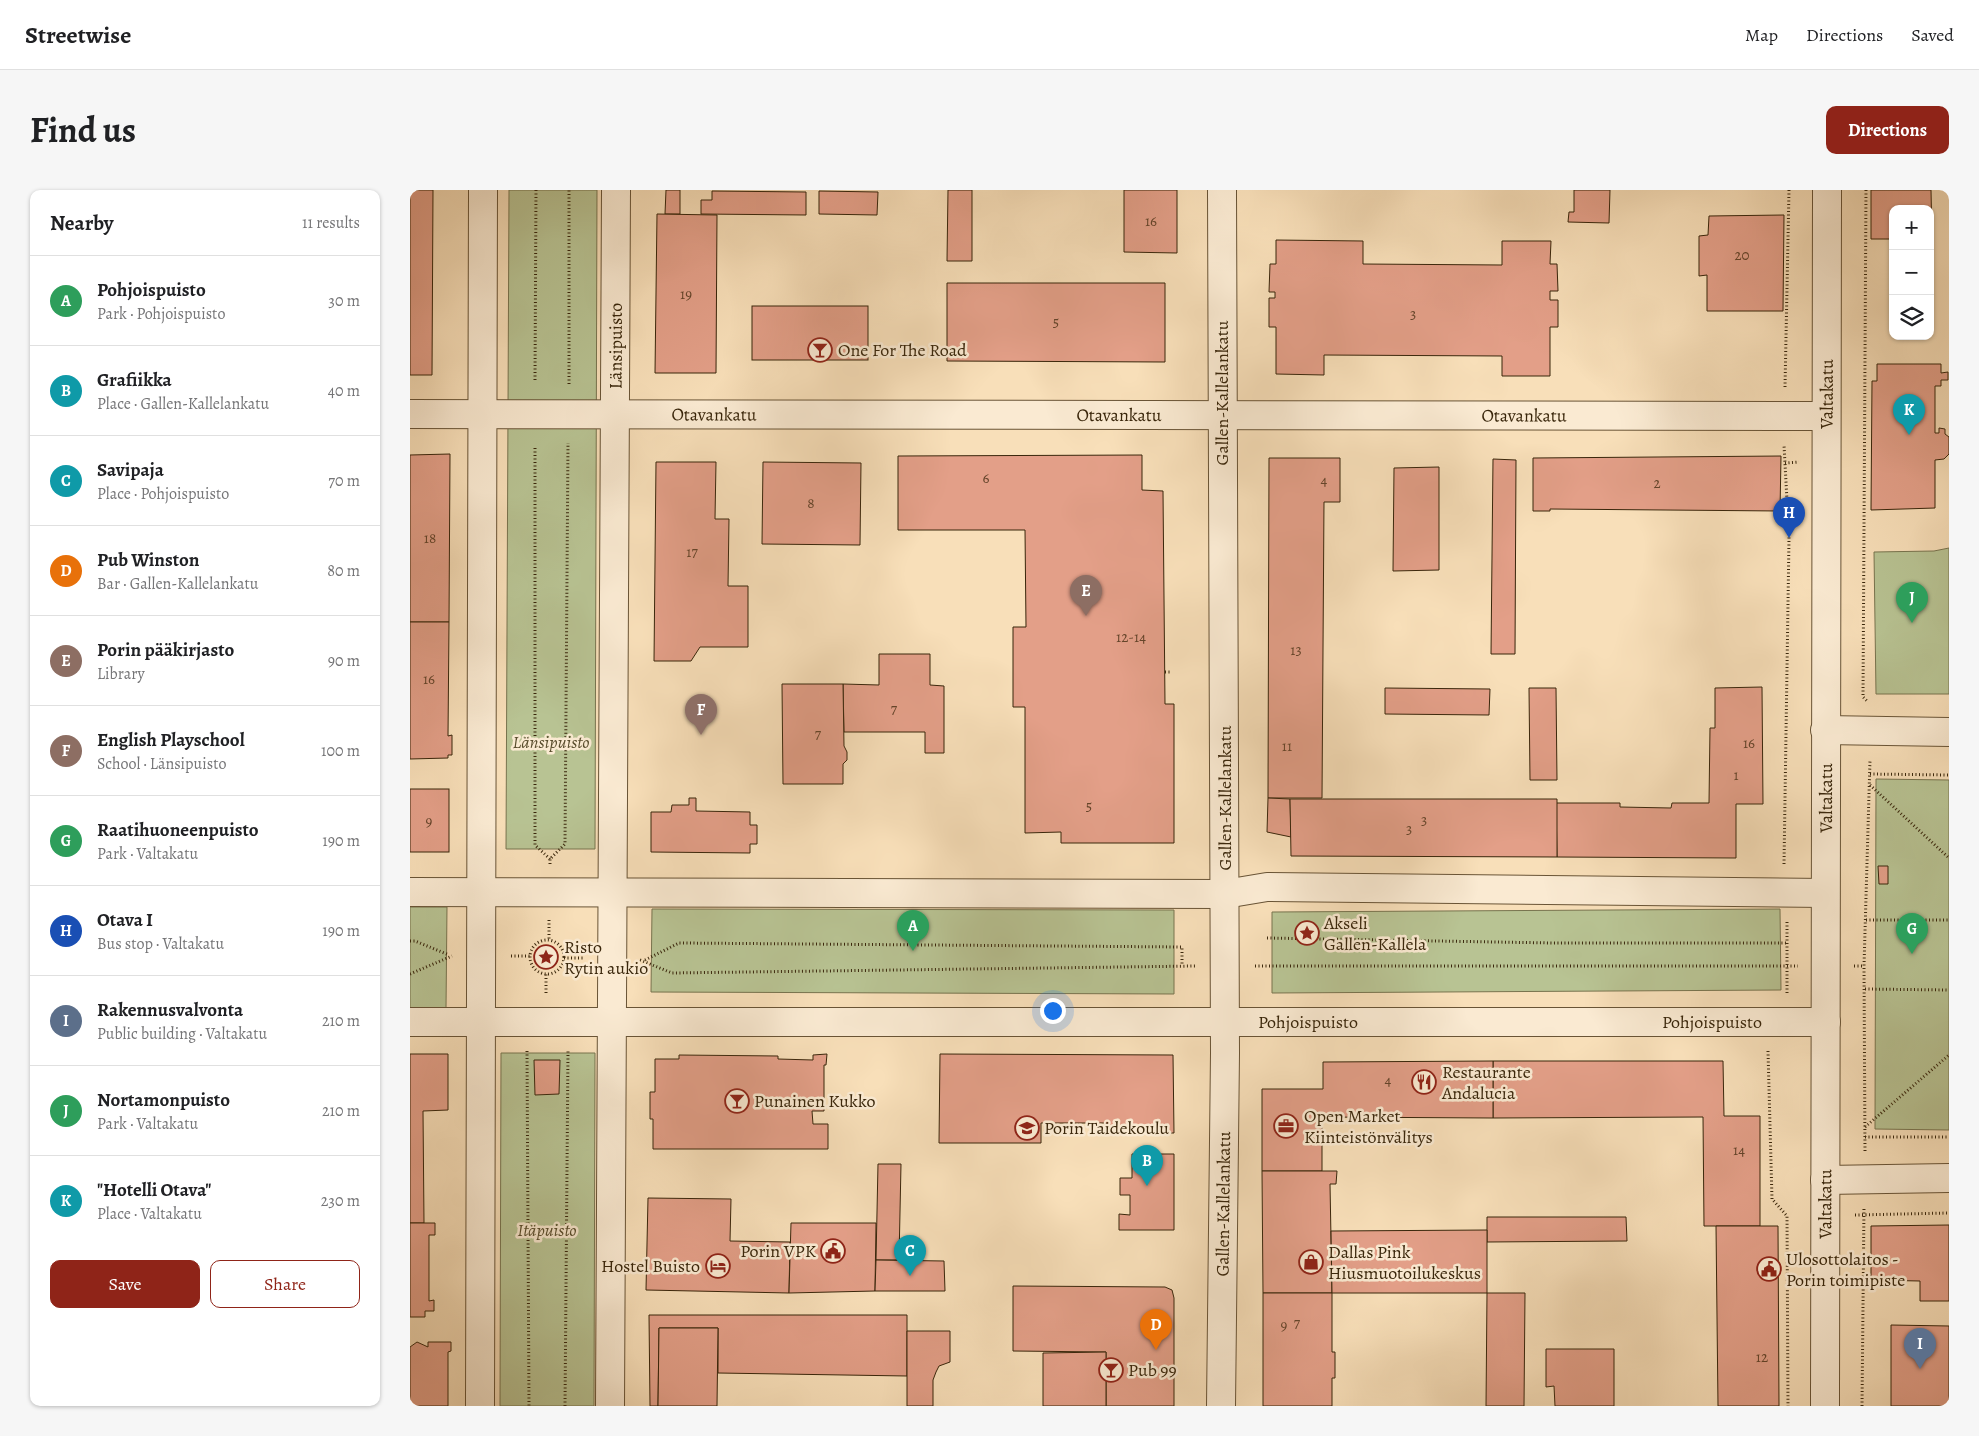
<!DOCTYPE html>
<meta charset="utf-8">
<style>
:root{--surface:#fff;--page:#f6f6f6;--text:#202124;--muted:#757577;--line:#e0e0e0;--accent:#8f2418}
body{margin:0;font-family:Alegreya,serif;background:var(--page);color:var(--text)}
.controls{position:absolute;right:15px;top:15px;display:grid;overflow:hidden;border-radius:10px;box-shadow:0 1px 4px #0004}
.controls button{width:45px;height:45px;display:grid;place-items:center;padding:0;border:0;border-bottom:1px solid var(--line);background:var(--surface);color:var(--text);font:25px sans-serif}
.you{position:absolute;left:642px;top:820px;width:18px;height:18px;margin:-12px;border:4px solid #fff;border-radius:50%;background:#1a73e8;box-shadow:0 0 0 8px #1a73e833}
.badge{display:grid;place-items:center;width:32px;height:32px;border-radius:50%;background:var(--accent);color:#fff;font-size:16px;font-weight:700}
.pin{position:absolute;translate:-50% -41px;filter:drop-shadow(0 1px 2px #0008)}
.pin::after{content:'';position:absolute;top:26px;width:18px;height:15px;background:inherit;clip-path:polygon(0 0,100% 0,50% 100%)}
.list{margin:0;padding:0;list-style:none}
h2{display:flex;justify-content:space-between;align-items:center;height:65px;margin:0;padding:0 20px;font-size:21px}
h2 small{font-size:16px;font-weight:400;color:var(--muted)}
.list li{display:grid;grid-template-columns:32px 1fr auto;gap:15px;align-items:center;box-sizing:border-box;height:90px;padding:0 20px;border-top:1px solid var(--line)}
.list b{display:block;font-size:19px;white-space:nowrap}
.list p{margin:0;font-size:16px;white-space:nowrap;color:var(--muted)}
.list em{font-size:16px;font-style:normal;color:var(--muted)}
.actions{display:flex;gap:10px;padding:15px 20px}
.actions a{flex:1;padding:11px 0;border:1px solid var(--accent);border-radius:10px;text-align:center;font-size:18px;color:var(--accent)}
.actions .main{background:var(--accent);color:#fff}
.icon{flex:none;width:28px;height:28px;fill:none;stroke:currentColor;stroke-width:2;stroke-linecap:round;stroke-linejoin:round}
.map{position:relative;flex:none;width:1539px;height:1216px;overflow:hidden;border-radius:10px}
header{display:flex;align-items:center;gap:30px;box-sizing:border-box;height:70px;padding:0 25px;background:var(--surface);border-bottom:1px solid var(--line)}
header strong{font-size:24px}
nav{display:flex;gap:28px;margin-inline-start:auto;font-size:18px}
.intro{display:flex;align-items:center;justify-content:space-between;box-sizing:border-box;height:120px;padding:0 30px}
h1{margin:0;font-size:35px}
.button{padding:12px 22px;border-radius:10px;background:var(--accent);color:#fff;font-size:18px;font-weight:700}
main{display:flex;gap:30px;padding:0 30px}
aside{flex:1;background:var(--surface);border-radius:10px;box-shadow:0 1px 4px #0004}
.map>svg:first-child{display:block}
.green{fill:#b8c393;stroke:#78744f}
.building{fill:#e39f88;stroke:#39260b}
.lines{fill:none;stroke-linecap:round;stroke-linejoin:round}
.minor-casing{stroke:#695436;stroke-width:30}
.path{stroke:#39260b;stroke-width:3;stroke-dasharray:1 2.5;stroke-linecap:butt}
.minor{stroke:#faead2;stroke-width:28}
.labels{text-anchor:middle;stroke-width:5;stroke-linejoin:round;paint-order:stroke}
.number-label{font-size:15px;fill:#64442a}
.street-label{font-size:18px;fill:#39260b;stroke:#faead2}
.poi-label{font-size:18px;fill:#39260b;stroke:#faead2;text-anchor:start}
.park-label{font-size:18px;font-style:italic;fill:#594d2d;stroke:#faead2}
</style>
<header>
<strong>Streetwise</strong>
<nav><a>Map</a><a>Directions</a><a>Saved</a></nav>
</header>
<div class="intro"><h1>Find us</h1><a class="button">Directions</a></div>
<main>
<aside>
<h2>Nearby<small>11 results</small></h2>
<ul class="list">
<li><span class="badge" style="background:#2e9e5b">A</span><div><b>Pohjoispuisto</b><p>Park · Pohjoispuisto</p></div><em>30 m</em></li>
<li><span class="badge" style="background:#0f9aa8">B</span><div><b>Grafiikka</b><p>Place · Gallen-Kallelankatu</p></div><em>40 m</em></li>
<li><span class="badge" style="background:#0f9aa8">C</span><div><b>Savipaja</b><p>Place · Pohjoispuisto</p></div><em>70 m</em></li>
<li><span class="badge" style="background:#e8710a">D</span><div><b>Pub Winston</b><p>Bar · Gallen-Kallelankatu</p></div><em>80 m</em></li>
<li><span class="badge" style="background:#8d6e63">E</span><div><b>Porin pääkirjasto</b><p>Library</p></div><em>90 m</em></li>
<li><span class="badge" style="background:#8d6e63">F</span><div><b>English Playschool</b><p>School · Länsipuisto</p></div><em>100 m</em></li>
<li><span class="badge" style="background:#2e9e5b">G</span><div><b>Raatihuoneenpuisto</b><p>Park · Valtakatu</p></div><em>190 m</em></li>
<li><span class="badge" style="background:#1a4fb4">H</span><div><b>Otava I</b><p>Bus stop · Valtakatu</p></div><em>190 m</em></li>
<li><span class="badge" style="background:#5c6f8a">I</span><div><b>Rakennusvalvonta</b><p>Public building · Valtakatu</p></div><em>210 m</em></li>
<li><span class="badge" style="background:#2e9e5b">J</span><div><b>Nortamonpuisto</b><p>Park · Valtakatu</p></div><em>210 m</em></li>
<li><span class="badge" style="background:#0f9aa8">K</span><div><b>&quot;Hotelli Otava&quot;</b><p>Place · Valtakatu</p></div><em>230 m</em></li>
</ul>
<div class="actions"><a class="main">Save</a><a>Share</a></div>
</aside>
<div class="map">
<svg width="1539" height="1216" viewBox="0 0 1539 1216">
<rect width="100%" height="100%" fill="#f8dfb9"/>
<filter id="stains"><feTurbulence type="fractalNoise" baseFrequency=".004" numOctaves="4"/><feColorMatrix values="0 0 0 0 .2 0 0 0 0 .09 0 0 0 0 .02 0 0 0 .5 -.17"/></filter>
<radialGradient id="worn" r=".72"><stop offset=".6" stop-color="#630" stop-opacity="0"/><stop offset="1" stop-color="#630" stop-opacity=".3"/></radialGradient>
<g class="green">
<polygon points="99,0 187,0 185,659 96,659"/>
<polygon points="1539,358 1539,504 1466,504 1464,362 1524,361"/>
<polygon points="1466,589 1539,590 1539,940 1465,939"/>
<polygon points="0,717 37,717 36,818 0,818"/>
<polygon points="242,719 764,720 764,804 241,802"/>
<polygon points="1370,719 1371,800 862,803 862,722"/>
<polygon points="91,863 185,863 184,1216 90,1216"/>
</g>
<g class="building">
<polygon points="0,0 23,0 22,185 0,185"/>
<polygon points="256,0 270,0 270,24 255,24"/>
<polygon points="538,0 562,0 562,71 537,71"/>
<polygon points="714,0 767,0 767,63 714,62"/>
<polygon points="1164,0 1200,0 1199,33 1158,32 1159,22 1164,22"/>
<polygon points="1461,0 1521,0 1522,48 1520,19 1483,19 1483,49 1461,49"/>
<polygon points="302,1 396,2 396,25 291,24 291,10 302,10"/>
<polygon points="409,1 468,2 467,25 409,24"/>
<polygon points="247,24 307,25 306,183 245,183"/>
<polygon points="1374,25 1373,121 1297,121 1297,85 1289,86 1289,46 1298,45 1299,26"/>
<polygon points="866,50 953,51 953,74 1092,75 1092,51 1141,51 1140,74 1147,74 1148,101 1140,101 1140,110 1148,110 1148,137 1140,137 1140,186 1092,186 1092,166 914,165 914,185 866,184 866,137 859,137 859,108 865,108 865,102 859,102 860,74 866,74"/>
<polygon points="537,93 755,93 755,172 537,171"/>
<rect x="342" y="116" width="116" height="54"/>
<polygon points="1467,174 1531,174 1531,183 1538,182 1538,190 1531,190 1531,196 1525,196 1525,243 1529,243 1529,238 1535,239 1535,244 1539,247 1539,264 1534,269 1525,270 1525,318 1461,320 1462,191 1467,191"/>
<polygon points="40,264 39,432 0,432 0,265"/>
<polygon points="732,265 732,300 753,301 755,514 764,514 764,653 651,653 651,642 615,643 615,517 603,517 603,437 616,437 615,340 488,340 488,266"/>
<polygon points="1371,266 1370,321 1140,319 1140,321 1123,321 1123,268"/>
<polygon points="859,268 930,268 930,312 914,312 912,608 858,608"/>
<polygon points="1083,269 1106,270 1105,464 1081,464"/>
<polygon points="246,272 306,272 305,329 319,329 318,396 338,396 338,457 290,457 281,471 244,471"/>
<polygon points="353,272 451,273 450,355 352,354"/>
<polygon points="1029,277 1029,380 983,381 984,278"/>
<polygon points="0,432 39,432 38,546 42,545 42,565 38,565 38,568 0,569"/>
<polygon points="469,464 520,464 520,495 534,496 534,563 515,563 515,542 434,542 433,494 469,495"/>
<polygon points="372,494 433,494 434,556 437,562 437,570 433,574 433,594 373,594"/>
<polygon points="1352,497 1353,614 1326,614 1326,668 1147,667 1146,613 1210,613 1210,617 1261,618 1262,613 1299,613 1300,538 1305,538 1305,498"/>
<polygon points="975,498 1080,499 1079,525 975,524"/>
<polygon points="1119,498 1146,498 1147,590 1120,590"/>
<rect x="0" y="599" width="39" height="63"/>
<polygon points="279,608 286,608 286,621 340,622 340,635 347,635 347,654 340,654 340,663 241,662 241,622 261,622 262,615 279,615"/>
<polygon points="858,608 880,609 881,647 857,642"/>
<polygon points="880,609 1147,609 1147,667 881,666"/>
<polygon points="1468,676 1478,676 1478,694 1469,694"/>
<polygon points="0,864 38,864 38,920 13,921 14,1033 0,1033"/>
<polygon points="417,864 416,875 414,875 414,921 402,921 403,934 418,934 418,959 243,959 243,929 240,929 240,902 245,902 245,869 269,869 269,865 368,866 368,869 403,870 403,865"/>
<polygon points="530,864 763,865 764,943 695,943 695,933 631,933 631,953 529,953"/>
<polygon points="124,870 150,870 149,904 125,905"/>
<polygon points="1083,871 1313,871 1314,926 1350,926 1350,1036 1294,1036 1293,927 1083,928"/>
<polygon points="1083,871 1083,928 912,927 912,981 852,981 852,899 913,899 913,872"/>
<polygon points="722,964 764,964 764,1040 709,1040 709,1024 720,1025 720,1005 710,1005 710,988 722,988"/>
<polygon points="468,974 491,974 489,1070 466,1070"/>
<polygon points="852,981 927,981 926,994 920,994 922,1103 853,1103"/>
<polygon points="238,1008 321,1009 320,1051 380,1052 379,1103 236,1100"/>
<polygon points="1077,1027 1216,1027 1217,1051 1077,1052"/>
<polygon points="0,1033 25,1033 25,1045 19,1045 19,1111 24,1110 24,1121 15,1121 15,1127 0,1127"/>
<polygon points="381,1033 466,1033 465,1101 379,1103"/>
<polygon points="1539,1035 1539,1111 1510,1111 1510,1091 1461,1090 1461,1036"/>
<polygon points="1306,1036 1368,1036 1369,1216 1308,1216"/>
<polygon points="1077,1040 1077,1103 922,1103 921,1041"/>
<polygon points="466,1070 534,1071 535,1101 465,1101"/>
<polygon points="603,1096 755,1097 762,1100 764,1108 764,1216 696,1216 696,1162 603,1161"/>
<polygon points="853,1103 922,1103 922,1162 925,1162 925,1188 922,1188 922,1216 853,1216"/>
<polygon points="1077,1103 1115,1103 1114,1216 1076,1216"/>
<polygon points="239,1125 497,1125 497,1186 308,1183 308,1138 249,1138 248,1216 240,1216"/>
<polygon points="1481,1135 1539,1136 1539,1216 1481,1216"/>
<polygon points="249,1138 308,1138 307,1216 248,1216"/>
<polygon points="497,1141 540,1141 540,1172 529,1176 526,1182 523,1190 523,1216 497,1216"/>
<polygon points="7,1152 18,1157 18,1152 41,1152 41,1161 38,1162 38,1216 0,1216 0,1157"/>
<polygon points="1136,1159 1204,1159 1204,1216 1145,1216 1144,1196 1136,1197"/>
<polygon points="696,1162 696,1216 633,1216 633,1163"/>
</g>
<g class="lines">
<g class="minor-casing">
<g id="minor">
<path id="s1" d="M0,224L1416,226"/>
<polyline points="1415,540 1539,542"/>
<polyline points="0,702 815,704 857,697 1415,703"/>
<path id="s2" d="M0,832H1416"/>
<polyline points="1415,990 1539,988"/>
<polyline points="70,1216 73,0"/>
<path id="s3" d="M200,1216C200,811 206,405 206,0"/>
<path id="s4" d="M811,1216L815,863L812,0"/>
<path id="s5" d="M1415,1216L1417,0"/>
</g>
</g>
<g class="path">
<polyline points="1456,0 1453,507 1457,511"/>
<polyline points="125,190 126,0"/>
<polyline points="159,194 159,0"/>
<polyline points="1375,197 1379,0"/>
<polyline points="125,258 125,655 140,669"/>
<polyline points="1375,273 1389,272"/>
<polyline points="755,482 761,482"/>
<polyline points="1460,584 1539,585"/>
<polyline points="1460,595 1539,668"/>
<polyline points="140,674 140,669 155,654 158,253"/>
<polyline points="1374,674 1379,348 1374,255"/>
<polyline points="139,730 139,750"/>
<polyline points="1456,730 1539,730"/>
<polyline points="1377,732 1377,803"/>
<polyline points="857,748 1142,753 1378,753"/>
<circle cx="137" cy="767" r="17"/>
<polyline points="0,751 5,751 39,765"/>
<polyline points="101,766 120,766"/>
<polyline points="154,768 174,768"/>
<polyline points="230,770 262,783 786,776"/>
<polyline points="235,770 269,753 772,757 772,776"/>
<polyline points="845,776 1388,776"/>
<polyline points="1444,776 1454,776"/>
<polyline points="0,784 42,766"/>
<polyline points="1455,799 1539,800"/>
<polyline points="136,803 136,784"/>
<polyline points="117,861 119,1216"/>
<polyline points="1358,861 1362,1009 1377,1026 1378,1216"/>
<polyline points="1455,937 1539,865"/>
<polyline points="1455,947 1539,947"/>
<polyline points="1455,961 1454,776 1460,570"/>
<polyline points="1445,1025 1539,1023"/>
<polyline points="155,1216 158,861"/>
<polyline points="1452,1216 1454,1017"/>
</g>
<use href="#minor" class="minor"/>
</g>
<defs>
<g id="bar-ring" transform="scale(1.25)"><circle r="9.5" fill="#faead2" stroke="#8f2418" stroke-width="1.5"/><path d="M-6-5H6L.8 .8V4.5H3.5V6h-7V4.5H-.8V.8Z" fill="#8f2418"/></g>
<g id="sight-ring" transform="scale(1.25)"><circle r="9.5" fill="#faead2" stroke="#8f2418" stroke-width="1.5"/><path d="M0-6L1.8-2.2L6-1.7L2.9 1.2L3.7 5.4L0 3.3L-3.7 5.4L-2.9 1.2L-6-1.7L-1.8-2.2Z" fill="#8f2418"/></g>
<g id="restaurant-ring" transform="scale(1.25)"><circle r="9.5" fill="#faead2" stroke="#8f2418" stroke-width="1.5"/><path d="M-5-6h1v4h1v-4h1v4h1v-4h1v5L-1.5 .5V6h-2V.5L-5-1ZM5-6V6H3V1.5H1.5Q1.5-4 5-6Z" fill="#8f2418"/></g>
<g id="office-ring" transform="scale(1.25)"><circle r="9.5" fill="#faead2" stroke="#8f2418" stroke-width="1.5"/><path d="M-6-3h4V-5.5h4V-3h4V5H-6ZM-1-4.5V-3h2v-1.5ZM-6 0V1H6V0Z" fill="#8f2418"/></g>
<g id="school-ring" transform="scale(1.25)"><circle r="9.5" fill="#faead2" stroke="#8f2418" stroke-width="1.5"/><path d="M0-5L7-2L0 1L-7-2ZM-4 1L0 2.5L4 1V4Q0 6-4 4Z" fill="#8f2418"/></g>
<g id="civic-ring" transform="scale(1.25)"><circle r="9.5" fill="#faead2" stroke="#8f2418" stroke-width="1.5"/><path d="M-.6-6.5H3V-4.5H.6V-3L4-1V1h2V6H-6V1h2V-1L-.6-3ZM-1.2 2.5V6h2.4V2.5Z" fill="#8f2418"/></g>
<g id="shop-ring" transform="scale(1.25)"><circle r="9.5" fill="#faead2" stroke="#8f2418" stroke-width="1.5"/><path d="M-5-2.5h2.3a2.7 3.5 0 0 1 5.4 0H5L5.5 6h-11ZM-1.5-2.5h3a1.5 2.3 0 0 0-3 0Z" fill="#8f2418"/></g>
<g id="hotel-ring" transform="scale(1.25)"><circle r="9.5" fill="#faead2" stroke="#8f2418" stroke-width="1.5"/><path d="M-6-4.5h1.5V1H6V5H4.5V3h-9V5H-6ZM-4 0a1.8 1.8 0 1 1 3.6 0ZM.5 0V-2.5h3Q6-2.5 6 0Z" fill="#8f2418"/></g>
</defs>
<g fill-rule="evenodd">
<use href="#bar-ring" x="410" y="160"/>
<use href="#sight-ring" x="897" y="743"/>
<use href="#sight-ring" x="136" y="767"/>
<use href="#restaurant-ring" x="1014" y="892"/>
<use href="#bar-ring" x="327" y="911"/>
<use href="#office-ring" x="876" y="936"/>
<use href="#school-ring" x="617" y="938"/>
<use href="#civic-ring" x="423" y="1061"/>
<use href="#shop-ring" x="901" y="1072"/>
<use href="#hotel-ring" x="308" y="1076"/>
<use href="#civic-ring" x="1359" y="1079"/>
<use href="#bar-ring" x="701" y="1180"/>
</g>
<g class="labels">
<g class="number-label">
<text x="741" y="36">16</text>
<text x="1332" y="70">20</text>
<text x="276" y="109">19</text>
<text x="1003" y="129">3</text>
<text x="646" y="137">5</text>
<text x="576" y="293">6</text>
<text x="914" y="295">4</text>
<text x="1247" y="298">2</text>
<text x="401" y="318">8</text>
<text x="20" y="353">18</text>
<text x="282" y="367">17</text>
<text x="721" y="452">12-14</text>
<text x="886" y="465">13</text>
<text x="19" y="494">16</text>
<text x="484" y="524">7</text>
<text x="408" y="549">7</text>
<text x="1339" y="558">16</text>
<text x="877" y="561">11</text>
<text x="1326" y="590">1</text>
<text x="679" y="621">5</text>
<text x="1014" y="635">3</text>
<text x="19" y="636">9</text>
<text x="999" y="644">3</text>
<text x="978" y="895">4</text>
<text x="1329" y="965">14</text>
<text x="887" y="1138">7</text>
<text x="874" y="1140">9</text>
<text x="1352" y="1172">12</text>
</g>
<g class="street-label">
<text dy="6" stroke="none"><textPath href="#s3" startOffset="1060">Länsipuisto</textPath></text>
<text transform="translate(812 203) rotate(-90)" y="6">Gallen-Kallelankatu</text>
<text dy="6" stroke="none"><textPath href="#s5" startOffset="1012">Valtakatu</textPath></text>
<text dy="6" stroke="none"><textPath href="#s1" startOffset="304">Otavankatu</textPath></text>
<text dy="6" stroke="none"><textPath href="#s1" startOffset="709">Otavankatu</textPath></text>
<text dy="6" stroke="none"><textPath href="#s1" startOffset="1114">Otavankatu</textPath></text>
<text transform="translate(815 608) rotate(-90)" y="6">Gallen-Kallelankatu</text>
<text dy="6" stroke="none"><textPath href="#s5" startOffset="608">Valtakatu</textPath></text>
<text dy="6" stroke="none"><textPath href="#s2" startOffset="898">Pohjoispuisto</textPath></text>
<text dy="6" stroke="none"><textPath href="#s2" startOffset="1302">Pohjoispuisto</textPath></text>
<text dy="6" stroke="none"><textPath href="#s4" startOffset="202">Gallen-Kallelankatu</textPath></text>
<text dy="6" stroke="none"><textPath href="#s5" startOffset="202">Valtakatu</textPath></text>
</g>
<g class="poi-label">
<text x="428" y="166">One For The Road</text>
<text x="914" y="739">Akseli<tspan x="914" dy="21">Gallen-Kallela</tspan></text>
<text x="154" y="763">Risto<tspan x="154" dy="21">Rytin aukio</tspan></text>
<text x="1032" y="888">Restaurante<tspan x="1032" dy="21">Andalucia</tspan></text>
<text x="344" y="917">Punainen Kukko</text>
<text x="894" y="932">Open Market<tspan x="894" dy="21">Kiinteistönvälitys</tspan></text>
<text x="634" y="944">Porin Taidekoulu</text>
<text x="406" y="1067" text-anchor="end">Porin VPK</text>
<text x="918" y="1068">Dallas Pink<tspan x="918" dy="21">Hiusmuotoilukeskus</tspan></text>
<text x="1376" y="1075">Ulosottolaitos -<tspan x="1376" dy="21">Porin toimipiste</tspan></text>
<text x="290" y="1082" text-anchor="end">Hostel Buisto</text>
<text x="718" y="1186">Pub 99</text>
</g>
<g class="park-label">
<text x="141" y="558">Länsipuisto</text>
<text x="137" y="1046">Itäpuisto</text>
</g>
</g>
<rect width="100%" height="100%" filter="url(#stains)"/>
<rect width="100%" height="100%" fill="url(#worn)"/>
</svg>
<div class="controls">
<button>+</button>
<button>−</button>
<button><svg class="icon" aria-label="layers" viewBox="0 0 24 24"><path d="M12 4l9 5-9 5-9-5zM3 14l9 5 9-5"/></svg></button>
</div>
<div class="you"></div>
<div class="pin badge" style="left:503px;top:761px;background:#2e9e5b">A</div>
<div class="pin badge" style="left:737px;top:996px;background:#0f9aa8">B</div>
<div class="pin badge" style="left:500px;top:1086px;background:#0f9aa8">C</div>
<div class="pin badge" style="left:746px;top:1160px;background:#e8710a">D</div>
<div class="pin badge" style="left:676px;top:426px;background:#8d6e63">E</div>
<div class="pin badge" style="left:291px;top:545px;background:#8d6e63">F</div>
<div class="pin badge" style="left:1502px;top:764px;background:#2e9e5b">G</div>
<div class="pin badge" style="left:1379px;top:348px;background:#1a4fb4">H</div>
<div class="pin badge" style="left:1510px;top:1179px;background:#5c6f8a">I</div>
<div class="pin badge" style="left:1502px;top:433px;background:#2e9e5b">J</div>
<div class="pin badge" style="left:1499px;top:245px;background:#0f9aa8">K</div>
</div>
</main>
